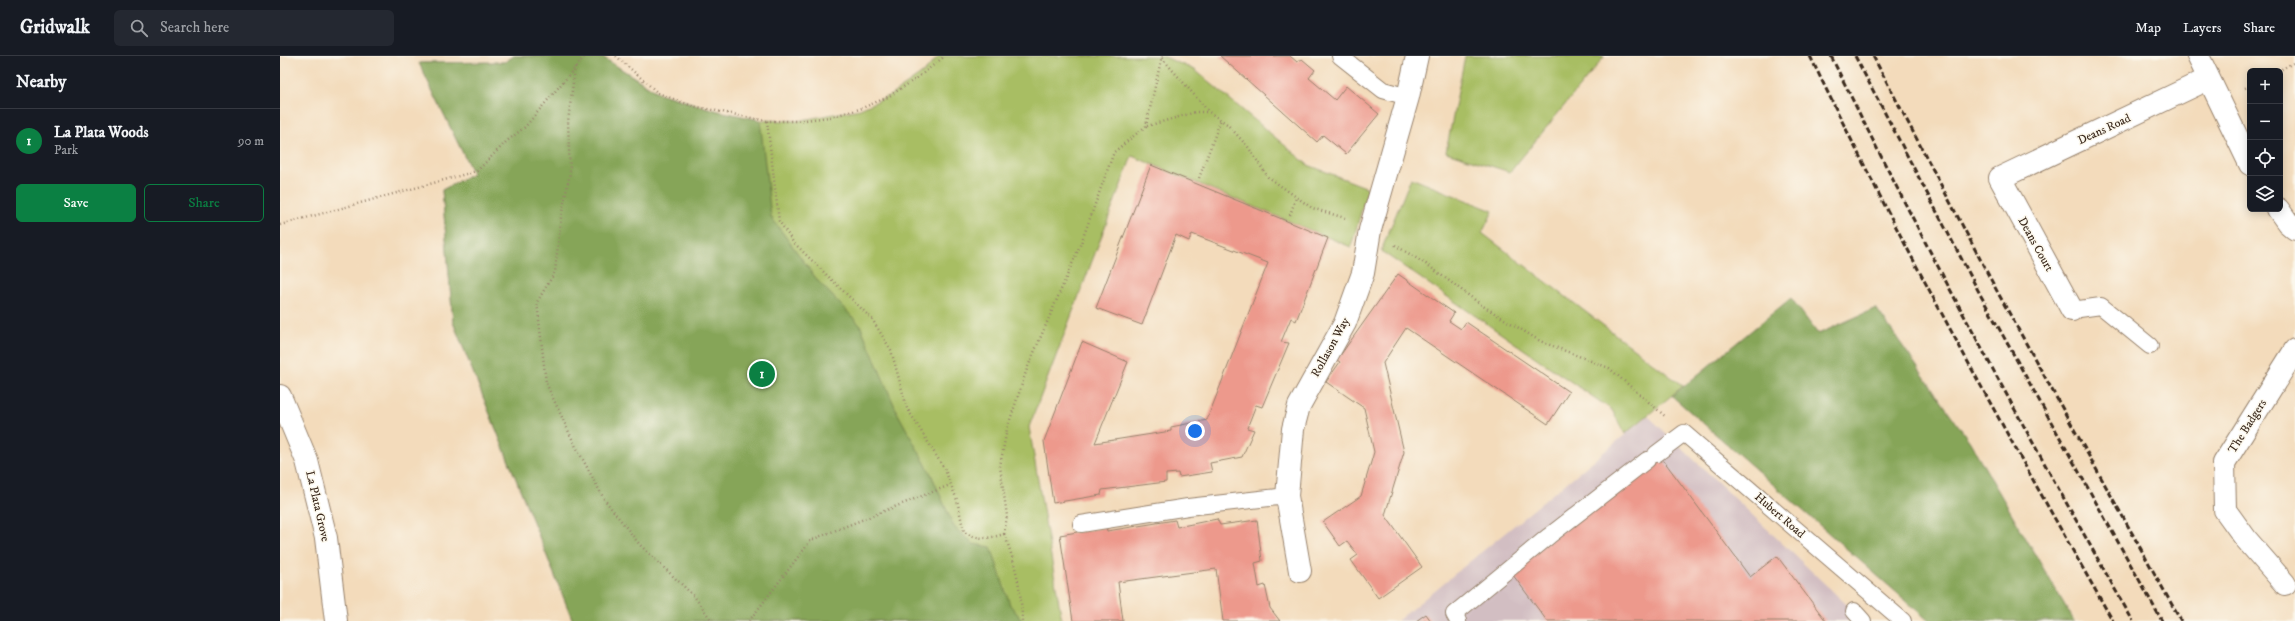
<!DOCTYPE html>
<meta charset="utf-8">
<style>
:root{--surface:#171b24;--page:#242831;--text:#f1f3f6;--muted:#9ea1a6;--line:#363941;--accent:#0b8043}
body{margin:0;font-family:"IM FELL DW Pica",serif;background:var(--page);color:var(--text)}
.controls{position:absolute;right:12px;top:12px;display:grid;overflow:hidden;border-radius:6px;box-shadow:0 2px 10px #0003}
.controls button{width:36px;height:36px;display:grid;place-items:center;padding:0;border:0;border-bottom:1px solid var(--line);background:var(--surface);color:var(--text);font:20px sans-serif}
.you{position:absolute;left:915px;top:375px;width:14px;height:14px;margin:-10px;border:3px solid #fff;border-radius:50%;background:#1a73e8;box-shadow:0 0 0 6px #1a73e833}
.badge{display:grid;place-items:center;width:26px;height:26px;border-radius:50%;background:var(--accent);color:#fff;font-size:13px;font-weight:700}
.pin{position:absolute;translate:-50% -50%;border:2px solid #fff;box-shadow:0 1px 4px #0006}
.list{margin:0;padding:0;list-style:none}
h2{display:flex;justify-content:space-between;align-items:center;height:52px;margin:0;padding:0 16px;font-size:17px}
h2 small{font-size:13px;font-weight:400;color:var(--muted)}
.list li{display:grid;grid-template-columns:26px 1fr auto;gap:12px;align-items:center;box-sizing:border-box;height:64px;padding:0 16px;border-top:1px solid var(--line)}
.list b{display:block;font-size:15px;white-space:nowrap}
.list p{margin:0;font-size:13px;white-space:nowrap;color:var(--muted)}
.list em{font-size:13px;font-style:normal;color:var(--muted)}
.actions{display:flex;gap:8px;padding:12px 16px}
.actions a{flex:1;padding:9px 0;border:1px solid var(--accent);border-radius:6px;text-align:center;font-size:14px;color:var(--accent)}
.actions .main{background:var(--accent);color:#fff}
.icon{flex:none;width:22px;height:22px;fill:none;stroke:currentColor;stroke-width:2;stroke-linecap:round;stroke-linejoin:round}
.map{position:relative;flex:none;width:2015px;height:565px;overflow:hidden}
header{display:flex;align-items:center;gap:24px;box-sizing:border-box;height:56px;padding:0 20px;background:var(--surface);border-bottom:1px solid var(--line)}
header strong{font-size:19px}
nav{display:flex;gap:22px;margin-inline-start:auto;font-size:14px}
.search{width:280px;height:36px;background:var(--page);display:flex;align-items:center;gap:10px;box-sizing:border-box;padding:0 14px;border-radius:6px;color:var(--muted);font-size:15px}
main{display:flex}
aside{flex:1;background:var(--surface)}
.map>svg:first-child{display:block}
.industrial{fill:#d2bec2}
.green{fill:#a8be63;stroke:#727440}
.forest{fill:#86a559;stroke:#60683c}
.building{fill:#ed998c}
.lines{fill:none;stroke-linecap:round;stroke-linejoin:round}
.lane-casing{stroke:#97826c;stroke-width:18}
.street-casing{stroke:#97826c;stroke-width:24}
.path{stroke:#97826c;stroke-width:2.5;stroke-dasharray:1 3;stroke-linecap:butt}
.lane{stroke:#fff;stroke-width:16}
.street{stroke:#fff;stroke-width:22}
.rail{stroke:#3b2a1e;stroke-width:3;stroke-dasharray:6 3;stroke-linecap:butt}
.labels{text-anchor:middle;stroke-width:3;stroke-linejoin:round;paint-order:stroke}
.street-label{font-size:12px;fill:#3b2a1e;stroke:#fbf7ec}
</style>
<header>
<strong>Gridwalk</strong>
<div class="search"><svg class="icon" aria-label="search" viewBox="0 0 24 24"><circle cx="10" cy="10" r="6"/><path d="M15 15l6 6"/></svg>Search here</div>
<nav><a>Map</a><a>Layers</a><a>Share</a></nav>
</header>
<main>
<aside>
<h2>Nearby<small></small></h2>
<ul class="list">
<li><span class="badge">1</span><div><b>La Plata Woods</b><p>Park</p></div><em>90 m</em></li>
</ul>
<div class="actions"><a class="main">Save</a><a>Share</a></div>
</aside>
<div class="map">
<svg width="2015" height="565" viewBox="0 0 2015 565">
<rect width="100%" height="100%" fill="#fbf7ec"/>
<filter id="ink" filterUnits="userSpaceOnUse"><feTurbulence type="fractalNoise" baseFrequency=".025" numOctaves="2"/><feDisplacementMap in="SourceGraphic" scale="8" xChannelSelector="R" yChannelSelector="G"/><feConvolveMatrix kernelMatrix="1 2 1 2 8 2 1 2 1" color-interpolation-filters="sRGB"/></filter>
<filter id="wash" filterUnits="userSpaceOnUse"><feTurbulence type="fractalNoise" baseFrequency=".012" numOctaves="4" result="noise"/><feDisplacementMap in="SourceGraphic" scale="16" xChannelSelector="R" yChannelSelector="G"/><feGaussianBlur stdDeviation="0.9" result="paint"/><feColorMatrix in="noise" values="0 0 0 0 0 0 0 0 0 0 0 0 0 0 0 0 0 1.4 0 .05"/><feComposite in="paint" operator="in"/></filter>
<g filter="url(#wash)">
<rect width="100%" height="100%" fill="#f3dbbb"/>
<polygon class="industrial" points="1368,360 1584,565 1117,565"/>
<g class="green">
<polygon points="234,0 321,0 379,37 438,55 480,64 517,65 580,53 611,39 644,16 659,0 882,0 915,14 1028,109 1088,132 1071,191 852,100 749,371 782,565 293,565 173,266 162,134 193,118 139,7 225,6"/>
<polygon points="1185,0 1323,0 1324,1 1230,116 1166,96"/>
<polygon points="1131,122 1213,155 1202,177 1403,330 1345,378 1332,354 1101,195"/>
</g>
<g class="forest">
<polygon points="234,0 321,0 378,37 438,55 480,64 491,161 538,225 580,269 618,358 651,418 674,471 693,488 711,491 730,549 743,565 293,565 173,266 162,134 193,118 139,7 225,6"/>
<polygon points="1511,242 1538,278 1596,252 1690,386 1794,565 1649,565 1392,340"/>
</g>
<g id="blocks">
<g class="building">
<polygon points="940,0 1010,0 1017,6 1022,3 1035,14 1029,22 1055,44 1066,30 1099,58 1066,98 1043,79 1037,86"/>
<polygon points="871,109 1048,182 1016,265 1011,262 1001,286 1009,287 982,351 976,349 967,372 974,374 962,401 930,407 932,416 899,421 898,417 886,418 886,426 822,434 821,439 773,447 764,385 802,286 848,306 815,387 891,375 891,371 927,364 988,207 912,178 909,185 896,179 862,269 816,252"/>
<polygon points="1118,218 1174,257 1169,265 1181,273 1186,266 1289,336 1268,368 1126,272 1103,307 1124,396 1105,459 1142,511 1098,542 1071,504 1078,499 1067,485 1060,490 1043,466 1081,440 1094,396 1084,352 1046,326 1060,306 1057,304"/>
<polygon points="1381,401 1470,521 1497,500 1546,565 1267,565 1230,515"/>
<polygon points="937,463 940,469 977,464 982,505 975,507 979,531 985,529 990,552 1000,565 943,565 936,513 838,526 843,565 793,565 780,479 826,471 827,475 895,464 897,471"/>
<polygon points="1146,558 1151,565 1136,565"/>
</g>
</g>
</g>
<g filter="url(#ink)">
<use href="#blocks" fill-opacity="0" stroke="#97826c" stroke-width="1"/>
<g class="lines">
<g class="lane-casing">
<g id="lane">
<polyline points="1060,0 1103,34 1128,41"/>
<polyline points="1792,254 1821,250 1870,290"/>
<polyline points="1376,398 1404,377 1623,565"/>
<polyline points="801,468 908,451 1007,440"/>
<polyline points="1574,555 1583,565"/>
<polyline points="1178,565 1174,558 1269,480 1367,404"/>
</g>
</g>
<g class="street-casing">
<g id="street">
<polyline points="1918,0 1970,108"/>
<polyline points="1998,153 2008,167 2015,173"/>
<polyline points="1792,254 1720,122 1928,23"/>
<polyline points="0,340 27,405 46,482 56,565"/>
<polyline points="1020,515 1007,440 1013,373 1019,350 1065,267 1083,217 1090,174 1128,41 1137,0"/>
<polyline points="2005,528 1966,483 1945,454 1944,407 2015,294"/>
</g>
</g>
<g class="path">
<polyline points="336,0 378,37 412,50 487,65 517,65 550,61 580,53 608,41 637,22 665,0"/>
<polyline points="882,2 929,56 947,68 968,91 988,121 1032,152 1065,162"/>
<polyline points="295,11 288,66 290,117 281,161 275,216 257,246 266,327 294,387 324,443 360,489 414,540 432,565"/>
<polyline points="1998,15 2015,6"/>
<polyline points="1965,32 1970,30"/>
<path d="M487,65L499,165L513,186L592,263L611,294L627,352L665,414L677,444L684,476C699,484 708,483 724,478L727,460L720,410L727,373L747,313L801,187L834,96L866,70L882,0"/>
<polyline points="867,70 916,56 929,56"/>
<polyline points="919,122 941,63"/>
<polyline points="1010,159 1016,142"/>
<polyline points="0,169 197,115 227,85 245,71 305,0"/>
<polyline points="1115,189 1149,210 1203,250 1260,285 1329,312 1386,361"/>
<path d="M724,478C735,505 742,536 742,565"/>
<polyline points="469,565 531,484 670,429"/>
</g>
<use href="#lane" class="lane"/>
<use href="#street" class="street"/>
<g class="rail">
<path d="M1530,0C1623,192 1727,380 1833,565"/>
<path d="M1551,0C1645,192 1747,379 1853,565"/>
<polyline points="1575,0 1701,240 1882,565"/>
<polyline points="1593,0 1718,237 1901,565"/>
</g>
</g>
</g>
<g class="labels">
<g class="street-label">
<text transform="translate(1824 73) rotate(-25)" y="4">Deans Road</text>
<text transform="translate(1756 188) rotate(61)" y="4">Deans Court</text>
<text transform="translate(1050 291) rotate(-61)" y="4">Rollason Way</text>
<text transform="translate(1967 370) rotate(-58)" y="4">The Badgers</text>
<text transform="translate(38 450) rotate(77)" y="4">La Plata Grove</text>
<text transform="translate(1500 459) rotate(41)" y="4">Hubert Road</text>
</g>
</g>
</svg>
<div class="controls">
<button>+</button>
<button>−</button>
<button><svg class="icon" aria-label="locate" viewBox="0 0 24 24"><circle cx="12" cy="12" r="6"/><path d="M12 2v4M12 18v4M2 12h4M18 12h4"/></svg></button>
<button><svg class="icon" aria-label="layers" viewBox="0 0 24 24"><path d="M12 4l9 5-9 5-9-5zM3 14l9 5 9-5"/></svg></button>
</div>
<div class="you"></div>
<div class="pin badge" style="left:482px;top:318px">1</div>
</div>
</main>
